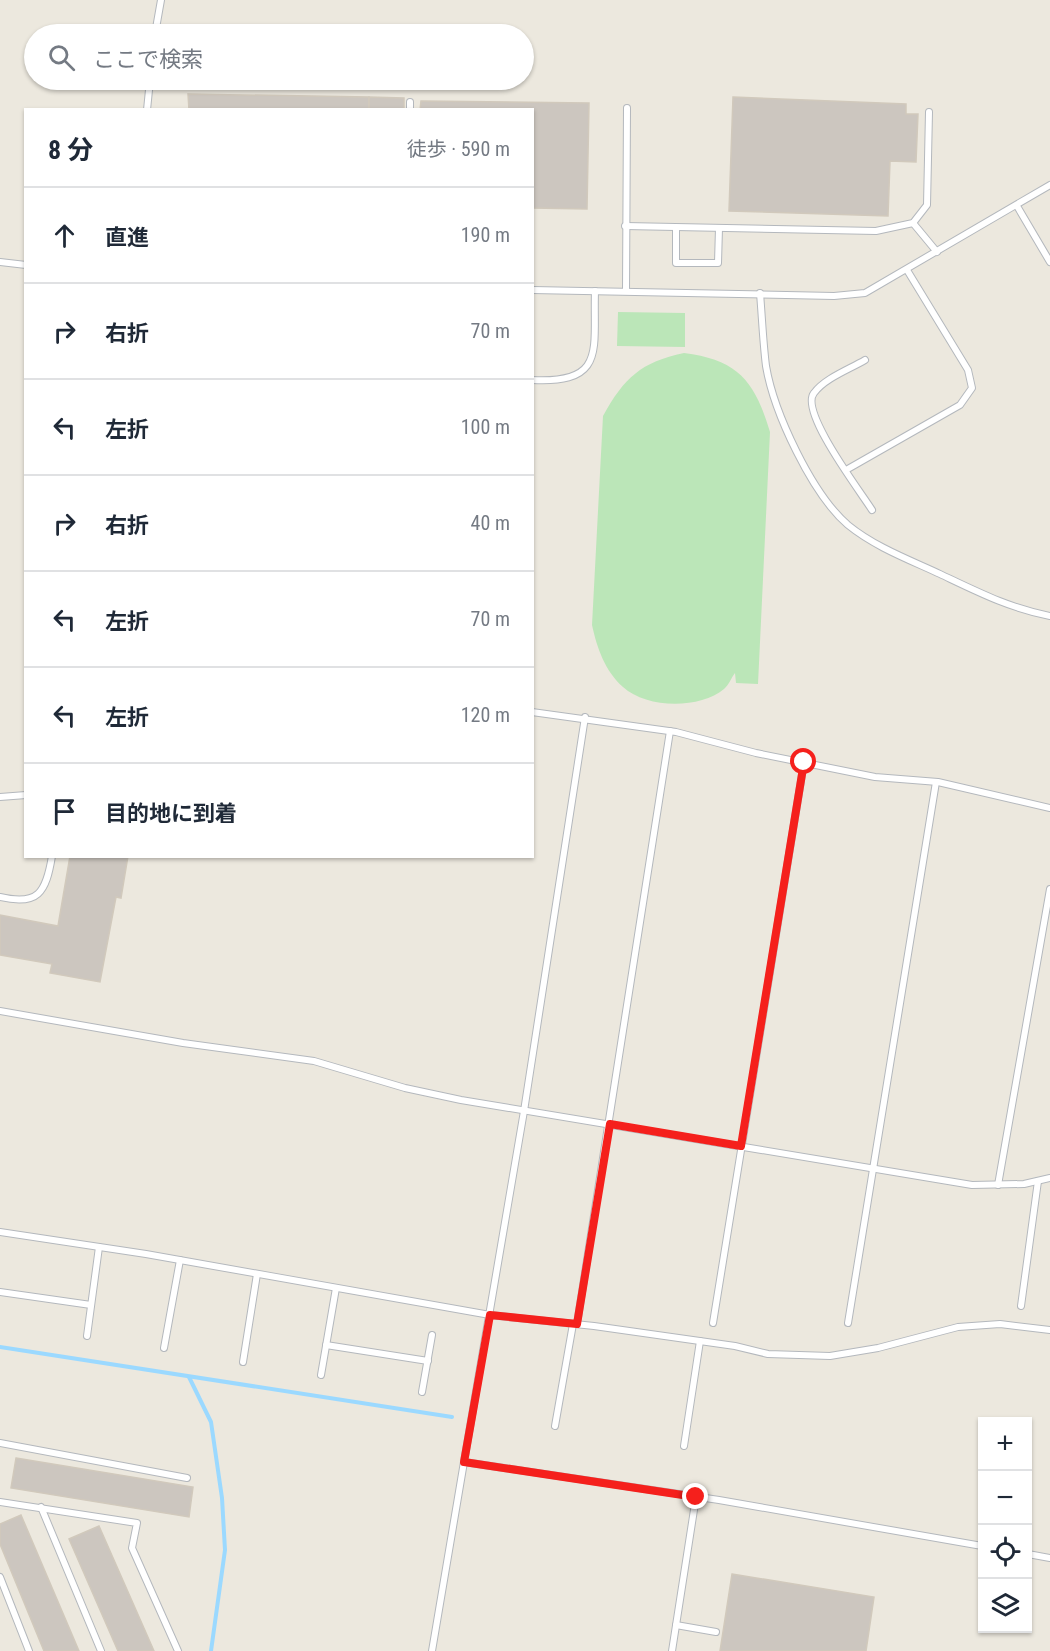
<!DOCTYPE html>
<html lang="ja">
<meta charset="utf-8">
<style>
:root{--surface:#fff;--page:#f6f6f7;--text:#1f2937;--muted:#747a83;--line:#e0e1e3}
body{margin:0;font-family:"Roboto Condensed","Noto Sans JP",sans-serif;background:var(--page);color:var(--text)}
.controls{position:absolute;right:18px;bottom:18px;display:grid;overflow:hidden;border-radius:0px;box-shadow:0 2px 4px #0004}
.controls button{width:54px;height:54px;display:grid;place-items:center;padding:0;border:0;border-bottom:2px solid var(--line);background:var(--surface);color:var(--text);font:30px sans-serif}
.stop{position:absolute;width:18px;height:18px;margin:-14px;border:4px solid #f5201c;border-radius:50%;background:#fff}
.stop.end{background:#f5201c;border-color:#fff;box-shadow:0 2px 6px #0008}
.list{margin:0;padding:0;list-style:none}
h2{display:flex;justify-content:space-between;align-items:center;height:78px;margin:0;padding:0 24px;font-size:26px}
h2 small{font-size:20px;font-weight:400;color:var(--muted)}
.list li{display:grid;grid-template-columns:39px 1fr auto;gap:18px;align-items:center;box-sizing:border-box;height:96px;padding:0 24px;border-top:2px solid var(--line)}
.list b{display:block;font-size:22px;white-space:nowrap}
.list em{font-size:20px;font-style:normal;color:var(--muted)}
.icon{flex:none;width:33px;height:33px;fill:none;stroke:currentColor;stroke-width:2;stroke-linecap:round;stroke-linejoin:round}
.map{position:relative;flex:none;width:1050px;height:1651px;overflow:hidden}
.search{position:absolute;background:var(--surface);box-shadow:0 2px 4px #0004;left:24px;top:24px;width:510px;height:66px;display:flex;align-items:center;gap:15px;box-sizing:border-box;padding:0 21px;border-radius:33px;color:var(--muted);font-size:22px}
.panel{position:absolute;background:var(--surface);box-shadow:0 2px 4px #0004;left:24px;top:108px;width:510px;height:750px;border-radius:0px}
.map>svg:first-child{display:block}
.green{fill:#bbe6b8}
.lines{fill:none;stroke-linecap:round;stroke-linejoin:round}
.stream{stroke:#9bd9ff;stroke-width:4}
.building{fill:#ccc6bf;stroke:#d1c9bc;stroke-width:1.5}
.service-casing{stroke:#b4b8bd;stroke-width:8}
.service{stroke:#fff;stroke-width:6}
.route{stroke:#f5201c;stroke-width:8}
</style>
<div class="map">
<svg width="1050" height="1651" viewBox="0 0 1050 1651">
<rect width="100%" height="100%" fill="#ece8de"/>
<g class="green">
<polygon points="618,312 685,313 685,347 617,346"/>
<path d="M684,353C739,360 755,382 770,432L758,684L736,683L735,673C731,678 729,685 724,689C700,709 647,709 623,687C605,671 597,648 592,625L603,416C624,378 641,362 684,353Z"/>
</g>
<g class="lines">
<g class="stream">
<polyline points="0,1347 452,1417"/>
<polyline points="189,1377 211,1422 222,1498 225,1550 211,1651"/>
</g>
</g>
<g class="building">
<polygon points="188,94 369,97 369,110 189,110"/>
<polygon points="369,97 404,98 404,110 369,110"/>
<polygon points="733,97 906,104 906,114 918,114 916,162 890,161 888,216 729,211"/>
<polygon points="421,101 589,103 587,209 532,208 532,110 420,110"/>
<polygon points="70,856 128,856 121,898 116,897 100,982 50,973 52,964 0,955 0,915 58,926"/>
<polygon points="16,1458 193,1487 189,1517 11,1488"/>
<polygon points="21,1515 79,1651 44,1651 0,1544 0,1524"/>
<polygon points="99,1526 154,1651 118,1651 69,1539"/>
<polygon points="732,1574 874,1597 866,1651 720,1651"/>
</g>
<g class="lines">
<g class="service-casing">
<g id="service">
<polyline points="155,34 161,0"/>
<polyline points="147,110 150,80"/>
<polyline points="410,110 410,102"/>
<polyline points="1017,206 1050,262"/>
<polyline points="913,223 937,252"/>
<polyline points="625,226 876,231 913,223 927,205 929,112"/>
<polyline points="676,228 676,263 718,263 719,228"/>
<polyline points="0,262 26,265"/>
<polyline points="532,290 834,296 865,293 1050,185"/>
<polyline points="626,291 627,108"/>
<path d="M760,293C762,317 763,342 766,366C774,413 812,494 848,525C875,547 910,560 940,574C978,592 1009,608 1050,616"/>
<path d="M865,360C850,369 825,378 814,393C799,411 860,491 872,510"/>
<path d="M532,380C607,384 593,349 595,291"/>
<polyline points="846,470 960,405 972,388 968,370 907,270"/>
<polyline points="532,712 676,732 756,753 875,777 938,782 1050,808"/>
<polyline points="585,717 524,1111 464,1462 719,1500 982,1546"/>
<polyline points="0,797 26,795"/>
<path d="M0,897C38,906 46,893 52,856"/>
<polyline points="0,1011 183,1043 314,1061 405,1088 461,1100 972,1185 1024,1184 1050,1178"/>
<polyline points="998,1185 1050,889"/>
<polyline points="0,1232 146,1254 490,1315 594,1326 735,1346 768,1354 830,1356 878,1348 958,1327 1000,1324 1050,1330"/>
<polyline points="0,1292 91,1305"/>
<polyline points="1021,1306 1038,1181"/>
<polyline points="713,1323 804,762"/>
<polyline points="848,1323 936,782"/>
<polyline points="577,1324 670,731"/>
<polyline points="87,1336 99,1247"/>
<polyline points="326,1345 428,1361"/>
<polyline points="164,1348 180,1260"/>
<polyline points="243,1362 257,1274"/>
<polyline points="321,1375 336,1288"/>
<polyline points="422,1392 432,1335"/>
<polyline points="555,1426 573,1324"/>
<polyline points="0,1443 187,1478"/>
<polyline points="684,1446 700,1341"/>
<polyline points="0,1502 137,1523 132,1548 178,1651"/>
<polyline points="41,1507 101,1651"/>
<polyline points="1028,1554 1050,1558"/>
<polyline points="0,1577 29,1651"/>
<polyline points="676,1625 716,1632"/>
<polyline points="432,1651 464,1462"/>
<polyline points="672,1651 696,1497"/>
</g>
</g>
<use href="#service" class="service"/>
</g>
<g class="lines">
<polyline class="route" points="696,1497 464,1462 490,1315 577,1324 610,1124 741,1146 804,762"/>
</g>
</svg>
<div class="controls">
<button>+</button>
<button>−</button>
<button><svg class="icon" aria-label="locate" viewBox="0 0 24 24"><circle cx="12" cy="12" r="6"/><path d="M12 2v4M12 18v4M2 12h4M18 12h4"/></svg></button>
<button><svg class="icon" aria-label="layers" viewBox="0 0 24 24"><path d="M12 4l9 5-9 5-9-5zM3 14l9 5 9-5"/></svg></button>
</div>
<div class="stop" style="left:804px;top:762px"></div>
<div class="stop end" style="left:696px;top:1497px"></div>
<div class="search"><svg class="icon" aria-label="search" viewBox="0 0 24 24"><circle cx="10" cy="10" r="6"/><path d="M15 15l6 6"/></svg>ここで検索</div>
<section class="panel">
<h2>8 分<small>徒歩 · 590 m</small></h2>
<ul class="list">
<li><svg class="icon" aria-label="ahead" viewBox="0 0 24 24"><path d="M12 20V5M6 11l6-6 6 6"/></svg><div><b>直進</b></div><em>190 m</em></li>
<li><svg class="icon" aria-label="right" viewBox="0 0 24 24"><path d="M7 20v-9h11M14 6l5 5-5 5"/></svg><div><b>右折</b></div><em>70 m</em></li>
<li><svg class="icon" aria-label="left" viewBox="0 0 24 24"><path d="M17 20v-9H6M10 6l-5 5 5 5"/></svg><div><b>左折</b></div><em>100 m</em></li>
<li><svg class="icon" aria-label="right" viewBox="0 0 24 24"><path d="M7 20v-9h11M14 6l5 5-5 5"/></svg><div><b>右折</b></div><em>40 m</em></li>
<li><svg class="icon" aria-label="left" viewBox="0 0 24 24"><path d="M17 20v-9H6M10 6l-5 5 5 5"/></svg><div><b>左折</b></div><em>70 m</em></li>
<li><svg class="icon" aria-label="left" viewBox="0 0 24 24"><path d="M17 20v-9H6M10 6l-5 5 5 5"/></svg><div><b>左折</b></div><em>120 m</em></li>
<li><svg class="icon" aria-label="arrive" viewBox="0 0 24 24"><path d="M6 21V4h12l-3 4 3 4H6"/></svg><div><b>目的地に到着</b></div></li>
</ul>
</section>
</div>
